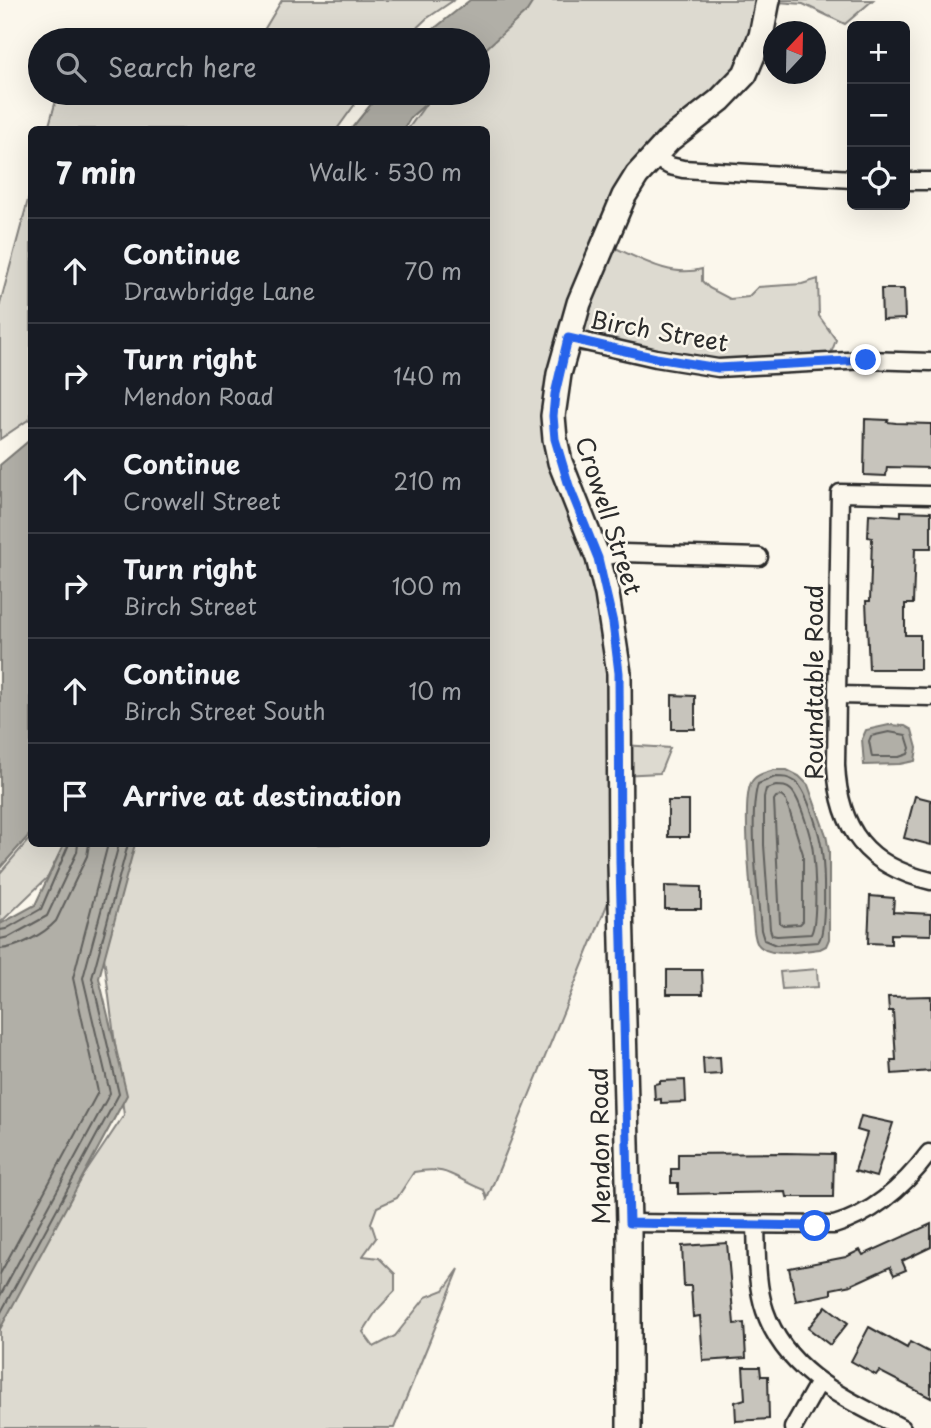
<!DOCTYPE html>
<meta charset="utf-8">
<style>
:root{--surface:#171b24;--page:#20242c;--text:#f1f3f6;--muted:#9ea1a6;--line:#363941}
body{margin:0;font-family:"Playpen Sans",sans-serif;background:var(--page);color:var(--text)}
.controls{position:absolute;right:21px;top:21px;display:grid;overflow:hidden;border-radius:10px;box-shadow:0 7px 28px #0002}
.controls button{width:63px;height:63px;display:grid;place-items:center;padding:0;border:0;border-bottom:2px solid var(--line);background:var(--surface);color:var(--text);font:35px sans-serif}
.compass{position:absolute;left:763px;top:21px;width:63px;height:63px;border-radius:50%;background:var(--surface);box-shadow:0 7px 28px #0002;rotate:22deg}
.stop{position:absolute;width:21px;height:21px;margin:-16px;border:5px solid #2563eb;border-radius:50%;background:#fff}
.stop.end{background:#2563eb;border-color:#fff;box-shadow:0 2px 7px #0008}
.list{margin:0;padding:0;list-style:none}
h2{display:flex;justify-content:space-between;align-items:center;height:91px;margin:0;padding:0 28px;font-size:30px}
h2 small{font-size:23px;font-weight:400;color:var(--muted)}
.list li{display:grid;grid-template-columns:46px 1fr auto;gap:21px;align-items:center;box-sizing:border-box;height:105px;padding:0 28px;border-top:2px solid var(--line)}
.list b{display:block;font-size:26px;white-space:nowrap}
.list p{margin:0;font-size:23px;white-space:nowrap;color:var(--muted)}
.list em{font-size:23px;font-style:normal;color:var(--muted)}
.icon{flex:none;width:38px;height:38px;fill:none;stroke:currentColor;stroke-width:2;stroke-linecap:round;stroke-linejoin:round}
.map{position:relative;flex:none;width:931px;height:1428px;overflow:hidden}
.search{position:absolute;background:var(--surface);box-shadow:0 7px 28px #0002;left:28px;top:28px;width:462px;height:77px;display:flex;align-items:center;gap:18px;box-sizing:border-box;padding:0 24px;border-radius:38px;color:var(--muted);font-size:26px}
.panel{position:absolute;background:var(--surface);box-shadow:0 7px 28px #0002;left:28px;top:126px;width:462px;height:721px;border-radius:10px}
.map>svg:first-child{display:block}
.green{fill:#dddad0;stroke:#84827e;stroke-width:2}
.water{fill:#b1afa7;stroke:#7b7a75;stroke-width:2}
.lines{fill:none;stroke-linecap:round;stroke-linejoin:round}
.shore{stroke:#61605d;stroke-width:2}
.building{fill:#c7c4bc;stroke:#2b2b2b;stroke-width:2}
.street-casing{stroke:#2b2b2b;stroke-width:21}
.secondary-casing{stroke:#2b2b2b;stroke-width:28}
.street{stroke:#fbf7ec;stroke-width:16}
.secondary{stroke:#fbf7ec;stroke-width:23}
.route{stroke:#2563eb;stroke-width:9}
.labels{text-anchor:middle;stroke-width:5;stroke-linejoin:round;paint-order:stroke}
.street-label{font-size:24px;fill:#2b2b2b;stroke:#fbf7ec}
</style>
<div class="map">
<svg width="931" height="1428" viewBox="0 0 931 1428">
<rect width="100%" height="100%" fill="#fbf7ec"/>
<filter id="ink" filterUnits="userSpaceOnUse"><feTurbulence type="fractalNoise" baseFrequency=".0143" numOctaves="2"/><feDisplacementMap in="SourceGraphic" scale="14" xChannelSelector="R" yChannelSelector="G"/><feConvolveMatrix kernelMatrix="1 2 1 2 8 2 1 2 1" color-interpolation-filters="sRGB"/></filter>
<g filter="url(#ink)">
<g class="green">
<polygon points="282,0 454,0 426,19 404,40 258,40"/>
<path d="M526,0H873L845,24L803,4L765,1L758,46L655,151L604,243C634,255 669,279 702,269V281L709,288L730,299L748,297L758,287L802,284L818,279L819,316L836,340L827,364L690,359L571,351L553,398L594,557L623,745L670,748L660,773L620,775V873L487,1199L484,1190C454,1179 449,1165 414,1172L397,1198L377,1207L371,1223L376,1238L363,1256L379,1258L395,1274V1291L377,1310L363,1332L374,1347L395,1336L426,1297L444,1290L459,1269L394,1428H0V1301L124,1115L103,949L120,844H486V130L408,129L434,93H478V40Z"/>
<polygon points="58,93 363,93 337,129 48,129"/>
<polygon points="31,189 31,418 0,439 0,304"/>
<polygon points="31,837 32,844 64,844 48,877 0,923 0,873"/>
<polygon points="817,969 818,987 782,989 780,972"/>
</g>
<g class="water">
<polygon points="470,0 534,0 527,11 478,56 478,40 420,40"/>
<polygon points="380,93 438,93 411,117 404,129 351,129"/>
<polygon points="31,439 31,833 0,868 0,465"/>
<polygon points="889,725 905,726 912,730 917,748 915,761 900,764 864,765 862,739 866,730"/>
<path d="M774,770H787L799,776L808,785L826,835L829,851V939L826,946L820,949C804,950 768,960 757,943C755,939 755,935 754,931C752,904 741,802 751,783C755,774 766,773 774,770Z"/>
<polygon points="64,844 135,844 99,978 127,1095 0,1329 0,924 35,905"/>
</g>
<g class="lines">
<g class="shore">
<polygon points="889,732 906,735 910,748 908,754 899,757 872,757 869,741 871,736"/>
<path d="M775,777C783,777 789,777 796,782C807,791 821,837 822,852C824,867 827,933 818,942L776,945L764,940L761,930C758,895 748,815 758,784Z"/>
<path d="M776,786C782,786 787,786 791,790C800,798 812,840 813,852C815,868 818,922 811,934L777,936L772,935L770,929L764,845V797L766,789Z"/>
<polygon points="781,796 786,800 803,854 803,921 800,924 783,925 780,923 774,800 776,797"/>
<polyline points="0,930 6,929 41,909 69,844"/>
<polyline points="0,939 9,937 47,916 77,852 78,844"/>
<path d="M0,949C18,948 44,934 56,921L87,856L89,844"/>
<polyline points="0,1274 98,1092 73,978 108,844"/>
<polyline points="0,1296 110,1093 83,978 119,844"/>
<polyline points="0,1314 119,1094 92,978 128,844"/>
</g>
</g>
<g class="building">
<polygon points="881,289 904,289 905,319 882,320"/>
<polygon points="865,419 888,420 887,422 896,423 931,424 931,468 887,467 886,476 864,475"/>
<polygon points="901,511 931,512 931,548 915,548 913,604 905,604 905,635 920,635 920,669 869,669 866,601 870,601 872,538 868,537 869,514 901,516"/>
<polygon points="672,695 695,696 695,729 672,729"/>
<polygon points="915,796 931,800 931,845 904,838"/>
<rect x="668" y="801" width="21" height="36"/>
<polygon points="665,886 701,887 701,909 665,909"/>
<polygon points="870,896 894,898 893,912 931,914 931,935 891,934 891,944 868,943"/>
<polygon points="667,970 702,970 703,994 667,994"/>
<polygon points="931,996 931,1071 892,1074 891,1060 896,1060 893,1011 889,1011 888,997"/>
<polygon points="720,1057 721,1074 704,1075 703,1058"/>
<polygon points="685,1080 686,1102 661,1103 661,1099 655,1100 654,1084 660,1083 660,1081"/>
<polygon points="861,1116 893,1123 876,1177 855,1171 867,1133 857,1130"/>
<polygon points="786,1153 834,1154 833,1197 787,1197 786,1192 678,1194 678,1183 671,1183 671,1169 678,1169 678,1154"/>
<polygon points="931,1224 931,1247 902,1261 906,1270 894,1275 890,1267 851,1285 831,1289 831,1294 796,1301 789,1268 846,1257 860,1250 863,1255"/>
<polygon points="727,1243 734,1324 744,1323 746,1358 703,1361 700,1316 693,1317 691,1286 684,1286 682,1246"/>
<polygon points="826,1306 848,1323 830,1345 808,1328"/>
<polygon points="869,1327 907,1348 910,1342 931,1353 931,1398 879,1371 876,1375 851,1361"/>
<polygon points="743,1367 760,1367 761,1376 768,1376 769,1419 736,1421 735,1402 745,1399"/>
</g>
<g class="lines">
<g class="street-casing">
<g id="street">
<polyline points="653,157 670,166 683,169 852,179"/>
<polyline points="905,181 931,181"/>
<polyline points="568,338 656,358 718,368 866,360 931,362"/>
<path d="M931,495L840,493L836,765C839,830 867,866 931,881"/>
<polyline points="598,558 623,553 759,557"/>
<polyline points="837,695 931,697"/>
<path d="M629,1223L834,1225C873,1214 905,1185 929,1153"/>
<path d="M756,1225C757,1253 756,1285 765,1311C787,1375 847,1399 902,1428"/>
<polyline points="793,1428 819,1382"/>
</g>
</g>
<g class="secondary-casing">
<polyline id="secondary" points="629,1428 629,1223 620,863 619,673 607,594 598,558 560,462 555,439 553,416 559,374 579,303 624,196 637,175 669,140 720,100 745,74 761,36 768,0"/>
</g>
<use href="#street" class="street"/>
<use href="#secondary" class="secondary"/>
</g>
</g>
<g class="lines" filter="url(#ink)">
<polyline class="route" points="815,1226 629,1223 620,863 619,673 613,623 598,558 569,486 555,439 553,416 555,394 568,338 656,358 718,368 866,360"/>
</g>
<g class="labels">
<g class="street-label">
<text transform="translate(659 332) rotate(10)" y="8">Birch Street</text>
<text transform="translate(608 516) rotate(72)" y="8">Crowell Street</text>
<text transform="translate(815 682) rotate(-90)" y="8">Roundtable Road</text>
<text transform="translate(601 1146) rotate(-91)" y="8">Mendon Road</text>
</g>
</g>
</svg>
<div class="controls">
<button>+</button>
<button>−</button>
<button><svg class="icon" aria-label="locate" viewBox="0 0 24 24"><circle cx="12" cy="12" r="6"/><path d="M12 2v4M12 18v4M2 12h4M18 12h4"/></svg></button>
</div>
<svg class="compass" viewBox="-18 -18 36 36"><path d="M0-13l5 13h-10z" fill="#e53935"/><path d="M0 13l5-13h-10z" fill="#9ea1a6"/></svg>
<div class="stop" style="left:815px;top:1226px"></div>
<div class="stop end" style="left:866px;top:360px"></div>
<div class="search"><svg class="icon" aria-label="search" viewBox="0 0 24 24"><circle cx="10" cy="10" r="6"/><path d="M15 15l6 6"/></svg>Search here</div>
<section class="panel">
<h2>7 min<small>Walk · 530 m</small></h2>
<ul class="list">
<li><svg class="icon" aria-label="ahead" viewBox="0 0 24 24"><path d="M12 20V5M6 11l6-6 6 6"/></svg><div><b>Continue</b><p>Drawbridge Lane</p></div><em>70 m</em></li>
<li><svg class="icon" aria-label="right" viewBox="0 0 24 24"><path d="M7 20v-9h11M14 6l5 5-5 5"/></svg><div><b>Turn right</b><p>Mendon Road</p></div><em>140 m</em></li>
<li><svg class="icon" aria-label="ahead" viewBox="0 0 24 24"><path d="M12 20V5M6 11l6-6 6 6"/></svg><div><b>Continue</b><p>Crowell Street</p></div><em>210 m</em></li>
<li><svg class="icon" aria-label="right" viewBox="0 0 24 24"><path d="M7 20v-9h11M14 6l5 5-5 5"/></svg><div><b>Turn right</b><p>Birch Street</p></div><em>100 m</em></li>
<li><svg class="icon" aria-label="ahead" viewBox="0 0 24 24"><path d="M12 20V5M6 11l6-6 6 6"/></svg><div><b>Continue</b><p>Birch Street South</p></div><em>10 m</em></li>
<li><svg class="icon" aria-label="arrive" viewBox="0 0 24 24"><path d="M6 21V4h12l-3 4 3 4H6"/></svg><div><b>Arrive at destination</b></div></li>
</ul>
</section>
</div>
